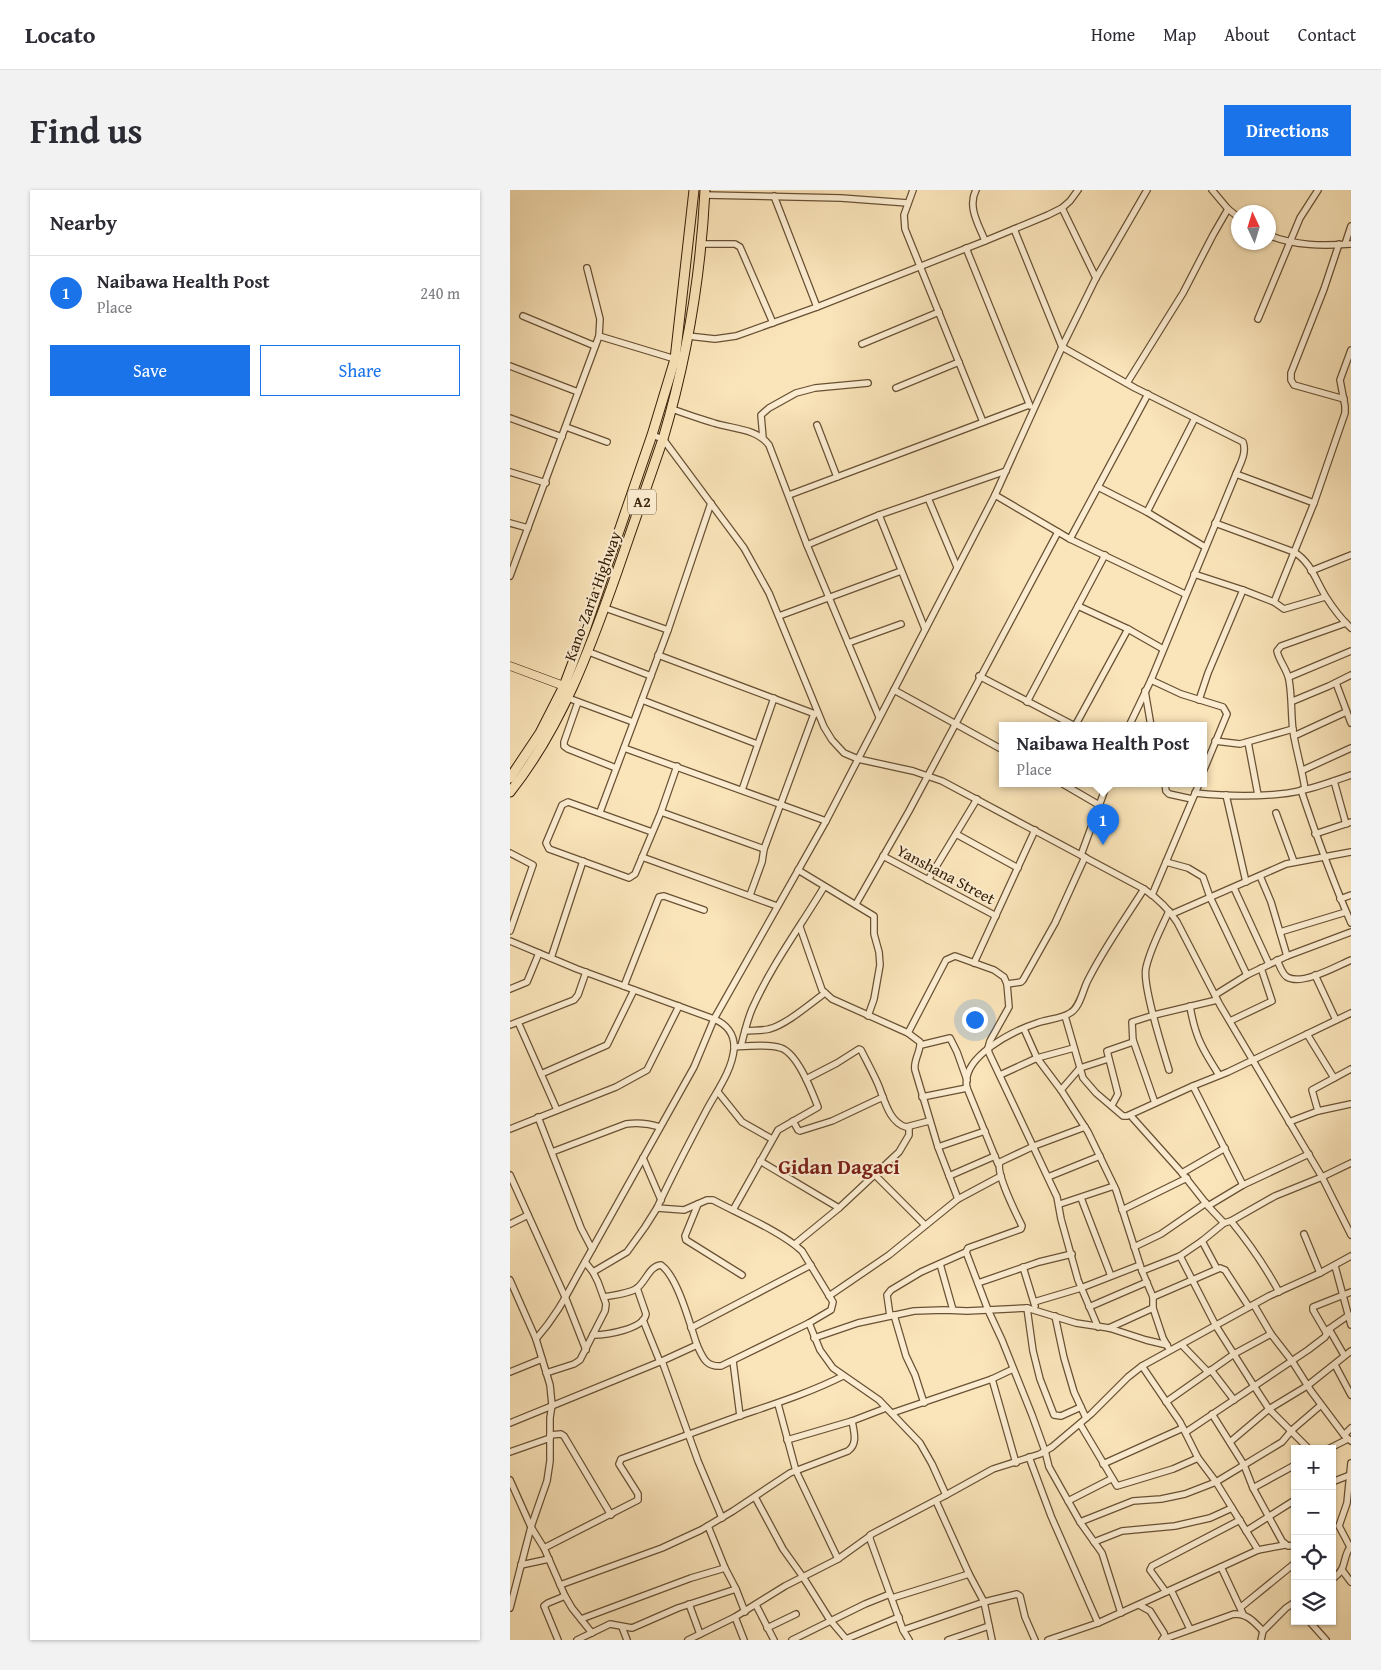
<!DOCTYPE html>
<meta charset="utf-8">
<style>
:root{--surface:#fff;--page:#f2f2f3;--text:#2b2b33;--muted:#7c7c81;--line:#e1e1e2;--accent:#1a73e8}
body{margin:0;font-family:"Gentium Book Plus",serif;background:var(--page);color:var(--text)}
.controls{position:absolute;right:15px;bottom:15px;display:grid;overflow:hidden;border-radius:0px;box-shadow:0 1px 4px #0004}
.controls button{width:45px;height:45px;display:grid;place-items:center;padding:0;border:0;border-bottom:1px solid var(--line);background:var(--surface);color:var(--text);font:25px sans-serif}
.compass{position:absolute;left:721px;top:15px;width:45px;height:45px;border-radius:50%;background:var(--surface);box-shadow:0 1px 4px #0004;rotate:356deg}
.you{position:absolute;left:464px;top:829px;width:18px;height:18px;margin:-12px;border:4px solid #fff;border-radius:50%;background:#1a73e8;box-shadow:0 0 0 8px #1a73e833}
.badge{display:grid;place-items:center;width:32px;height:32px;border-radius:50%;background:var(--accent);color:#fff;font-size:16px;font-weight:700}
.pin{position:absolute;translate:-50% -41px;filter:drop-shadow(0 1px 2px #0008)}
.pin::after{content:'';position:absolute;top:26px;width:18px;height:15px;background:inherit;clip-path:polygon(0 0,100% 0,50% 100%)}
.popup{position:absolute;left:489px;top:532px;width:208px;height:65px;box-sizing:border-box;display:grid;place-content:center;border-radius:0px;background:var(--surface);filter:drop-shadow(0 1px 4px #0005);font-size:16px;white-space:nowrap;color:var(--muted)}
.popup b{font-size:19px;color:var(--text)}
.popup::after{content:'';position:absolute;left:50%;top:100%;margin-left:-10px;border:10px solid transparent;border-top-color:var(--surface)}
.list{margin:0;padding:0;list-style:none}
h2{display:flex;justify-content:space-between;align-items:center;height:65px;margin:0;padding:0 20px;font-size:21px}
h2 small{font-size:16px;font-weight:400;color:var(--muted)}
.list li{display:grid;grid-template-columns:32px 1fr auto;gap:15px;align-items:center;box-sizing:border-box;height:75px;padding:0 20px;border-top:1px solid var(--line)}
.list b{display:block;font-size:19px;white-space:nowrap}
.list p{margin:0;font-size:16px;white-space:nowrap;color:var(--muted)}
.list em{font-size:16px;font-style:normal;color:var(--muted)}
.actions{display:flex;gap:10px;padding:15px 20px}
.actions a{flex:1;padding:11px 0;border:1px solid var(--accent);border-radius:0px;text-align:center;font-size:18px;color:var(--accent)}
.actions .main{background:var(--accent);color:#fff}
.icon{flex:none;width:28px;height:28px;fill:none;stroke:currentColor;stroke-width:2;stroke-linecap:round;stroke-linejoin:round}
.map{position:relative;flex:none;width:841px;height:1450px;overflow:hidden;border-radius:0px}
header{display:flex;align-items:center;gap:30px;box-sizing:border-box;height:70px;padding:0 25px;background:var(--surface);border-bottom:1px solid var(--line)}
header strong{font-size:24px}
nav{display:flex;gap:28px;margin-inline-start:auto;font-size:18px}
.intro{display:flex;align-items:center;justify-content:space-between;box-sizing:border-box;height:120px;padding:0 30px}
h1{margin:0;font-size:35px}
.button{padding:12px 22px;border-radius:0px;background:var(--accent);color:#fff;font-size:18px;font-weight:700}
main{display:flex;gap:30px;padding:0 30px}
aside{flex:1;background:var(--surface);border-radius:0px;box-shadow:0 1px 4px #0004}
.map>svg:first-child{display:block}
.lines{fill:none;stroke-linecap:round;stroke-linejoin:round}
.minor-casing{stroke:#685134;stroke-width:8}
.major-casing{stroke:#382008;stroke-width:9}
.highway-casing{stroke:#382008;stroke-width:11}
.minor{stroke:#fcedd2;stroke-width:5.5}
.major{stroke:#fae4b9;stroke-width:8}
.highway{stroke:#fae4b9;stroke-width:9}
.labels{text-anchor:middle;stroke-width:4;stroke-linejoin:round;paint-order:stroke}
.shield{fill:#fcedd2;stroke:#735e45;stroke-width:1}
.shield-label{font-size:15px;font-weight:bold;fill:#382008}
.street-label{font-size:16px;fill:#382008;stroke:#fcedd2}
.district-label{font-size:21px;font-weight:bold;fill:#7a1f14;stroke:#fcedd2}
</style>
<header>
<strong>Locato</strong>
<nav><a>Home</a><a>Map</a><a>About</a><a>Contact</a></nav>
</header>
<div class="intro"><h1>Find us</h1><a class="button">Directions</a></div>
<main>
<aside>
<h2>Nearby<small></small></h2>
<ul class="list">
<li><span class="badge">1</span><div><b>Naibawa Health Post</b><p>Place</p></div><em>240 m</em></li>
</ul>
<div class="actions"><a class="main">Save</a><a>Share</a></div>
</aside>
<div class="map">
<svg width="841" height="1450" viewBox="0 0 841 1450">
<rect width="100%" height="100%" fill="#fae4b9"/>
<filter id="stains"><feTurbulence type="fractalNoise" baseFrequency=".004" numOctaves="4"/><feColorMatrix values="0 0 0 0 .2 0 0 0 0 .09 0 0 0 0 .02 0 0 0 .5 -.17"/></filter>
<radialGradient id="worn" r=".72"><stop offset=".6" stop-color="#630" stop-opacity="0"/><stop offset="1" stop-color="#630" stop-opacity=".3"/></radialGradient>
<g class="lines">
<g class="minor-casing">
<g id="minor">
<polyline points="403,0 394,25 395,39 473,232"/>
<path d="M466,0C457,17 469,35 475,51"/>
<polyline points="702,0 718,19 728,27"/>
<polyline points="194,5 331,8 398,13"/>
<polyline points="264,6 307,117"/>
<polyline points="552,18 586,88"/>
<path d="M504,39L552,157L625,198L733,252C737,263 730,274 726,284L641,490L619,536"/>
<path d="M758,45C785,56 813,56 841,54"/>
<polyline points="191,54 225,54 230,57 263,133"/>
<polyline points="829,54 814,99 781,183 781,190 784,195 834,209"/>
<polyline points="835,54 841,36"/>
<polyline points="456,58 520,216"/>
<polyline points="13,126 85,156"/>
<polyline points="748,129 790,28 808,0"/>
<polyline points="89,146 165,169"/>
<polyline points="178,146 205,149 226,146 307,117 475,51 538,25 552,18 560,11 568,0"/>
<polyline points="352,154 429,122"/>
<polyline points="0,176 68,202"/>
<polyline points="617,193 673,103 703,45 718,19"/>
<polyline points="386,198 449,172"/>
<path d="M162,219C176,224 190,229 204,233C222,239 246,238 259,255L297,355L369,527"/>
<polyline points="0,228 52,247"/>
<polyline points="307,235 327,287"/>
<polyline points="56,237 97,252"/>
<path d="M142,245L153,249L234,358L259,403L314,537L322,550L334,563L348,569L403,581L432,591L634,699C647,708 658,718 667,732L710,815L812,987L841,1045"/>
<polyline points="253,248 251,225 259,218 286,203 305,198 358,193"/>
<polyline points="0,282 36,293"/>
<polyline points="726,284 804,313"/>
<polyline points="588,297 637,322 695,357"/>
<polyline points="279,305 519,215"/>
<polyline points="485,305 560,349 675,404"/>
<polyline points="418,308 447,377"/>
<polyline points="637,322 685,228"/>
<polyline points="369,325 415,439"/>
<polyline points="0,333 18,338"/>
<path d="M705,333L784,362C801,372 806,391 816,407C823,418 831,429 841,438"/>
<polyline points="560,349 638,204"/>
<polyline points="297,355 369,325 496,281"/>
<polyline points="801,381 841,365"/>
<polyline points="684,384 733,400 764,412 774,419 815,407"/>
<polyline points="0,386 89,146 90,129 77,78"/>
<polyline points="764,412 804,313 835,223 835,216 830,190 841,160"/>
<polyline points="568,416 618,439 653,459"/>
<polyline points="95,418 158,440"/>
<polyline points="269,426 391,381"/>
<polyline points="338,453 391,434"/>
<polyline points="79,462 141,486"/>
<polyline points="148,465 305,524"/>
<polyline points="469,486 565,536"/>
<polyline points="779,487 841,461"/>
<polyline points="641,490 671,504 713,517 717,524 693,582"/>
<polyline points="826,493 841,533"/>
<polyline points="384,500 493,560"/>
<polyline points="635,501 641,536"/>
<polyline points="58,508 123,532"/>
<polyline points="132,510 247,554"/>
<polyline points="689,510 698,483 733,400"/>
<polyline points="783,511 819,496 841,485"/>
<polyline points="68,512 54,552 54,556 58,559 106,578"/>
<polyline points="517,512 595,365"/>
<polyline points="565,536 618,439"/>
<polyline points="784,546 836,522"/>
<polyline points="705,551 730,554 783,539"/>
<polyline points="738,552 748,605"/>
<polyline points="114,558 316,631"/>
<polyline points="793,580 841,558"/>
<polyline points="824,591 836,634"/>
<polyline points="553,594 589,615"/>
<polyline points="655,594 656,601 659,604 682,609"/>
<path d="M795,599C792,579 786,560 783,541C781,524 782,507 779,490C777,479 769,471 767,461L771,456L836,433"/>
<polyline points="232,600 264,508"/>
<path d="M791,600C806,645 822,689 841,733"/>
<path d="M685,603C713,606 742,607 770,604C794,602 818,593 841,585"/>
<polyline points="716,605 736,692"/>
<polyline points="90,622 158,440 201,313"/>
<polyline points="151,622 254,659"/>
<polyline points="766,623 784,672"/>
<polyline points="142,642 58,612 52,615 36,653 39,659 119,688 125,684 151,622 167,576"/>
<polyline points="446,644 508,678"/>
<polyline points="805,644 841,632"/>
<polyline points="0,663 23,675 0,741"/>
<polyline points="571,665 597,594"/>
<polyline points="373,666 486,726"/>
<polyline points="132,667 267,716"/>
<polyline points="656,672 678,678 693,687 700,707 737,785"/>
<polyline points="288,680 364,726 364,744 369,762 370,775 364,809 358,826"/>
<polyline points="750,686 761,712 777,766"/>
<polyline points="418,690 467,609"/>
<polyline points="724,698 759,774"/>
<polyline points="240,705 252,672 254,659 304,524"/>
<polyline points="642,705 689,594"/>
<polyline points="830,709 841,705"/>
<polyline points="346,714 399,621 548,342"/>
<polyline points="662,724 776,674 841,662"/>
<path d="M290,737L312,800L322,809L398,843L410,852C411,862 403,870 405,880L428,957L448,1009"/>
<polyline points="770,742 836,722"/>
<path d="M0,751L67,779L204,829C216,834 225,844 224,859C222,881 206,902 196,921C179,953 162,985 147,1018L135,1037L117,1062L83,1082"/>
<polyline points="41,768 73,671"/>
<path d="M767,770C770,776 772,784 777,787C792,796 827,776 841,770"/>
<polyline points="464,773 525,640"/>
<polyline points="805,785 826,830"/>
<polyline points="497,794 511,792 513,790 545,733 575,667"/>
<polyline points="114,796 149,707 154,706 194,720"/>
<polyline points="0,799 17,792 29,763"/>
<polyline points="705,805 737,785 777,766 841,742"/>
<path d="M680,816C685,847 693,860 709,885"/>
<polyline points="555,826 573,888 586,903 613,926 617,926 683,896 718,882 841,823"/>
<polyline points="720,831 762,811 751,778"/>
<polyline points="8,832 47,920"/>
<polyline points="0,835 64,810 68,805 76,782"/>
<polyline points="514,839 527,868 551,900 578,942 606,1000 632,1081 643,1107 643,1118 653,1148 658,1157"/>
<path d="M235,841C243,840 252,841 259,839C276,835 301,813 315,803"/>
<polyline points="398,843 436,770 445,766 484,780 494,787 497,794 499,817 480,851 478,858 479,863 547,1007 551,1029 568,1090 588,1137"/>
<polyline points="797,844 824,888"/>
<polyline points="623,850 645,913"/>
<polyline points="411,855 440,848 447,862 457,890"/>
<path d="M231,856C234,844 237,831 242,819C261,776 290,737 314,697"/>
<path d="M659,880C653,860 632,795 636,778C640,759 651,739 659,721"/>
<polyline points="31,884 97,855 124,800"/>
<polyline points="490,885 527,868 564,858"/>
<path d="M296,889L327,873L349,859L351,860C356,870 362,881 367,892C374,907 378,932 396,937L419,931"/>
<polyline points="683,896 733,995"/>
<polyline points="551,900 570,878 598,869"/>
<polyline points="208,902 232,932 262,949"/>
<polyline points="412,907 457,898"/>
<polyline points="602,915 608,904 597,861 623,852 622,832 644,825 707,810"/>
<polyline points="808,921 802,900 841,879"/>
<path d="M621,926L672,983L698,1016L714,1033L721,1031C739,1053 755,1076 769,1102"/>
<polyline points="28,927 71,1038 82,1059"/>
<polyline points="283,931 288,940 290,941 322,931 373,907"/>
<polyline points="779,932 808,921 841,914"/>
<polyline points="0,939 106,897 137,880 169,816"/>
<polyline points="428,957 475,941"/>
<path d="M42,962L116,934C129,932 138,933 150,937"/>
<polyline points="133,968 151,1010"/>
<polyline points="250,971 329,1018"/>
<path d="M488,974L457,898C450,867 503,841 527,833C538,829 551,829 560,823C570,818 573,799 578,790C594,758 615,729 634,699"/>
<polyline points="672,983 715,958"/>
<polyline points="0,985 56,1109 76,1160"/>
<polyline points="366,986 415,1035"/>
<polyline points="439,986 485,966"/>
<polyline points="538,987 590,966"/>
<polyline points="571,1008 601,1086"/>
<polyline points="188,1014 175,1046 176,1050 232,1085"/>
<polyline points="550,1014 604,996"/>
<polyline points="698,1016 733,995 799,964"/>
<path d="M223,1020L268,940L308,917C302,902 288,864 271,858C258,854 239,856 224,857"/>
<polyline points="612,1020 677,988"/>
<polyline points="721,1031 765,1006 812,987 841,973"/>
<polyline points="0,1034 18,1025"/>
<polyline points="794,1044 810,1083"/>
<polyline points="692,1051 707,1079"/>
<polyline points="285,1054 329,1018 389,962 399,945 399,937"/>
<polyline points="624,1057 651,1044 696,1013"/>
<polyline points="456,1062 478,1120 492,1150 522,1225 535,1261 539,1277 570,1332 592,1363 611,1423"/>
<polyline points="670,1066 706,1136 744,1196 759,1219 799,1259"/>
<polyline points="430,1074 443,1120"/>
<polyline points="825,1076 841,1135"/>
<polyline points="513,1077 525,1116"/>
<polyline points="632,1081 670,1066 692,1051 714,1033"/>
<polyline points="0,1090 26,1149 40,1195 42,1215 40,1228 40,1271 37,1291 21,1337 0,1418"/>
<polyline points="468,1093 529,1072 562,1064"/>
<polyline points="319,1106 379,1065 448,1009 491,986"/>
<path d="M94,1107C104,1105 117,1104 126,1099C136,1092 139,1076 151,1075C168,1087 180,1135 187,1155"/>
<polyline points="643,1107 710,1078 715,1080 739,1117"/>
<polyline points="524,1112 571,1098 630,1075"/>
<polyline points="744,1115 761,1144 782,1171 801,1201 834,1245 841,1251"/>
<polyline points="579,1117 637,1092"/>
<polyline points="517,1118 523,1161 530,1189 544,1225 551,1226 571,1217"/>
<polyline points="384,1125 396,1166 405,1185 414,1213"/>
<path d="M380,1126L377,1105L381,1100L411,1082L456,1062L458,1058L511,1039L512,1036C506,1023 485,983 490,972L524,956L575,937"/>
<polyline points="545,1126 554,1168 564,1202 576,1228"/>
<polyline points="133,1130 150,1172"/>
<polyline points="299,1133 310,1160 323,1178 369,1210 410,1253 422,1274 436,1305"/>
<polyline points="181,1138 301,1075"/>
<polyline points="599,1138 643,1118"/>
<polyline points="819,1139 834,1165"/>
<polyline points="817,1144 803,1120 803,1117 841,1102"/>
<path d="M83,1145C97,1145 134,1139 136,1124L127,1098"/>
<polyline points="304,1148 348,1133 404,1121 434,1120 457,1121 517,1118 566,1133 599,1138 636,1150 657,1155"/>
<path d="M26,1149C45,1127 53,1112 67,1086L184,877L204,829L316,631L485,305L552,157L586,88L637,0"/>
<polyline points="672,1155 698,1182"/>
<polyline points="152,1171 188,1271 212,1328"/>
<polyline points="223,1171 230,1226"/>
<polyline points="825,1175 841,1205"/>
<polyline points="632,1176 670,1232 688,1268 706,1292 748,1360 711,1377"/>
<polyline points="701,1180 724,1210"/>
<polyline points="0,1182 32,1169"/>
<polyline points="36,1183 64,1174 70,1170 95,1121 96,1114 88,1092 83,1082 75,1072"/>
<polyline points="482,1189 506,1273"/>
<polyline points="656,1212 724,1164 761,1144"/>
<polyline points="268,1214 286,1281 328,1369"/>
<polyline points="382,1223 482,1189 503,1179"/>
<polyline points="702,1224 734,1275 743,1298 772,1351 778,1356 785,1355"/>
<path d="M0,1233L152,1171L187,1155C193,1168 196,1177 211,1176L299,1133L321,1120L323,1112L292,1061C272,1042 229,1024 203,1010H197L174,1020L147,1018"/>
<polyline points="570,1234 607,1296 663,1279 688,1268"/>
<polyline points="676,1242 798,1160 815,1147 819,1139 839,1125"/>
<polyline points="40,1245 51,1244 54,1246 101,1325"/>
<polyline points="834,1245 841,1238"/>
<polyline points="277,1250 342,1231 376,1218"/>
<polyline points="720,1252 759,1219 797,1196 841,1161"/>
<polyline points="818,1259 838,1249"/>
<polyline points="0,1262 40,1248"/>
<polyline points="519,1267 541,1326 588,1433"/>
<polyline points="593,1274 673,1238"/>
<polyline points="0,1290 21,1337 34,1358 55,1406 62,1418 82,1443"/>
<polyline points="822,1292 840,1285"/>
<polyline points="743,1298 785,1275"/>
<polyline points="245,1307 273,1359 293,1387 320,1430 337,1450"/>
<polyline points="426,1311 459,1384"/>
<polyline points="558,1311 601,1289"/>
<polyline points="570,1332 623,1311 651,1309 675,1304 706,1292 772,1252 782,1240 811,1215"/>
<polyline points="198,1336 215,1378 226,1399 235,1422"/>
<polyline points="736,1341 785,1310"/>
<polyline points="584,1352 612,1341 665,1336 700,1328 722,1318"/>
<polyline points="840,1357 829,1336 837,1313 841,1273"/>
<path d="M34,1358L128,1310V1304L109,1274L111,1269C150,1255 190,1240 229,1226C264,1214 299,1203 333,1186"/>
<polyline points="748,1360 775,1355"/>
<polyline points="11,1375 39,1369"/>
<polyline points="832,1380 841,1392"/>
<path d="M822,1389C839,1378 831,1368 841,1356"/>
<path d="M50,1395L152,1358L191,1340L223,1321L280,1283L338,1261C348,1254 344,1242 342,1231"/>
<polyline points="661,1400 680,1439"/>
<polyline points="656,1402 640,1380 642,1376 730,1330"/>
<polyline points="382,1408 459,1384 474,1412 507,1404 510,1406 515,1427 525,1450"/>
<polyline points="179,1414 190,1444"/>
<polyline points="246,1415 264,1450"/>
<polyline points="629,1415 640,1421 654,1443 655,1446 652,1450"/>
<polyline points="731,1417 785,1373"/>
<polyline points="225,1427 234,1450"/>
<polyline points="71,1429 181,1388 215,1378"/>
<polyline points="799,1431 816,1450"/>
<polyline points="112,1437 117,1450"/>
<polyline points="257,1438 286,1424"/>
<polyline points="393,1440 474,1412 482,1450"/>
<polyline points="336,1449 389,1427"/>
<path d="M654,1449L724,1424C738,1424 743,1431 753,1441"/>
<polyline points="48,1450 34,1416 38,1413 55,1406"/>
<polyline points="67,1450 100,1434 122,1438 168,1418 226,1399"/>
<polyline points="178,1450 225,1427 275,1396 328,1369 360,1346"/>
<polyline points="282,1450 355,1414 380,1404"/>
<polyline points="399,1450 393,1440 360,1349 360,1345 436,1305 483,1279 530,1264 542,1257 581,1224 618,1187 632,1176 759,1106 810,1083 841,1066"/>
<polyline points="438,1450 479,1436"/>
<polyline points="538,1450 588,1433 711,1377 733,1424"/>
<polyline points="751,1450 753,1441 776,1418 785,1412"/>
</g>
</g>
<g class="major-casing">
<polyline id="major" points="0,476 54,496"/>
</g>
<g class="highway-casing">
<g id="highway">
<polyline points="0,588 30,543 54,496 74,443 142,245 165,169 184,0"/>
<path d="M0,602C52,536 80,459 107,382C123,337 138,293 153,249C177,168 191,84 195,0"/>
</g>
</g>
<use href="#minor" class="minor"/>
<use href="#major" class="major"/>
<use href="#highway" class="highway"/>
</g>
<g class="labels">
<rect class="shield" x="118" y="299.5" width="28" height="25" rx="4"/>
<g class="shield-label">
<text x="132" y="317">A2</text>
</g>
<g class="street-label">
<text transform="translate(82 406) rotate(-70)" y="6">Kano-Zaria Highway</text>
<text transform="translate(436 684) rotate(28)" y="6">Yanshana Street</text>
</g>
<g class="district-label">
<text x="329" y="984">Gidan Dagaci</text>
</g>
</g>
<rect width="100%" height="100%" filter="url(#stains)"/>
<rect width="100%" height="100%" fill="url(#worn)"/>
</svg>
<div class="controls">
<button>+</button>
<button>−</button>
<button><svg class="icon" aria-label="locate" viewBox="0 0 24 24"><circle cx="12" cy="12" r="6"/><path d="M12 2v4M12 18v4M2 12h4M18 12h4"/></svg></button>
<button><svg class="icon" aria-label="layers" viewBox="0 0 24 24"><path d="M12 4l9 5-9 5-9-5zM3 14l9 5 9-5"/></svg></button>
</div>
<svg class="compass" viewBox="-18 -18 36 36"><path d="M0-13l5 13h-10z" fill="#e53935"/><path d="M0 13l5-13h-10z" fill="#7c7c81"/></svg>
<div class="you"></div>
<div class="pin badge" style="left:593px;top:655px">1</div>
<div class="popup"><b>Naibawa Health Post</b>Place</div>
</div>
</main>
